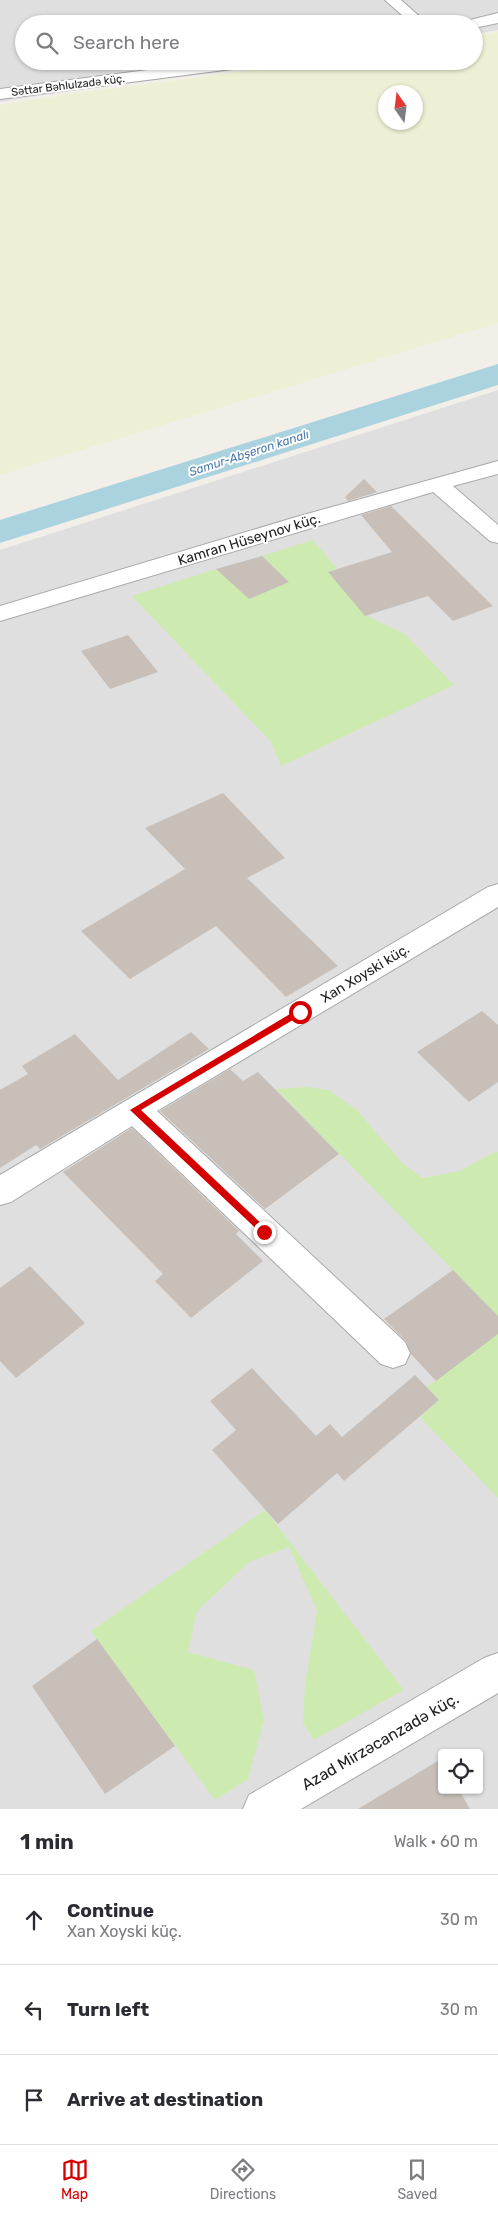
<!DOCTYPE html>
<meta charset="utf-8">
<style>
:root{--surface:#fff;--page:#f2f2f3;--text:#2b2b33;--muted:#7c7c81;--line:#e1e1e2;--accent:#d40000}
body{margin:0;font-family:Rubik,sans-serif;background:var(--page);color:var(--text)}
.controls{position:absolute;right:15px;bottom:15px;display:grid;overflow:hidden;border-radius:5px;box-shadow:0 1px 4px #0004}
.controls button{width:45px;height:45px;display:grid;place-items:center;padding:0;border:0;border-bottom:1px solid var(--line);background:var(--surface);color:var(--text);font:25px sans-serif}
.compass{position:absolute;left:378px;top:85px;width:45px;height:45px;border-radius:50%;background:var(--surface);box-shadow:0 1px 4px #0004;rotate:346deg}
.stop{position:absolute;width:15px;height:15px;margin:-11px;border:4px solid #d40000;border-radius:50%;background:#fff}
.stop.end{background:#d40000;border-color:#fff;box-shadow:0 1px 5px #0008}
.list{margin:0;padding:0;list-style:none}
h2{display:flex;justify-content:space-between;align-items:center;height:65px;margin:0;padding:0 20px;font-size:21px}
h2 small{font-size:16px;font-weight:400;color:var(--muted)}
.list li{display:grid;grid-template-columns:32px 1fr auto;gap:15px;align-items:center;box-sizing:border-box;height:90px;padding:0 20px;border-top:1px solid var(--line)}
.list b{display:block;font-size:19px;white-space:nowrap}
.list p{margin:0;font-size:16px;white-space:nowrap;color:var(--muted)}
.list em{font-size:16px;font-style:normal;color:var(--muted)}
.icon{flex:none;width:28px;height:28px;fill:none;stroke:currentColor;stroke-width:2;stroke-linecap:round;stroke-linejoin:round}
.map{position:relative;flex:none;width:498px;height:1809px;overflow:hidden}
.search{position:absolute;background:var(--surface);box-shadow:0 1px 4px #0004;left:15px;right:15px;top:15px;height:55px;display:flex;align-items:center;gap:12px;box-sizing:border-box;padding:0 18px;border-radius:28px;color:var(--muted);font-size:19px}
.sheet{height:335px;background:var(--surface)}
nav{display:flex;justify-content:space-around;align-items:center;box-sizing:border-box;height:70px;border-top:1px solid var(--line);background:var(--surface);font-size:14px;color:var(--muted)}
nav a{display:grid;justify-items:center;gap:2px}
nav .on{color:var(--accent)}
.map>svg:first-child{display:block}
.residential{fill:#e0dfdf;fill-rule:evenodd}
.farmland{fill:#eef0d5;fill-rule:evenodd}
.grass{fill:#cdebb0}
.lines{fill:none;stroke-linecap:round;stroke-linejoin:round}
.canal{fill:#aad3df;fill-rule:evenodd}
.building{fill:#c7bfb8}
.minor-casing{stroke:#a9a9a9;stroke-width:2}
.minor{fill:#fff;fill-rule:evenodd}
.route{fill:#d40000}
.labels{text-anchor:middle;stroke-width:4;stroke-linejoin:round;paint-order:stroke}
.far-street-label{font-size:11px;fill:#222;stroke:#fff}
.far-water-label{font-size:12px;font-style:italic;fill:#4a7aab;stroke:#fff}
.street-label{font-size:14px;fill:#222;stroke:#fff}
.near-street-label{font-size:16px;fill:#222;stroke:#fff}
</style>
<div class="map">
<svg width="498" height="1809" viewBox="0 0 498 1809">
<rect width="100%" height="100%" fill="#f2efe9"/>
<g class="residential">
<polygon points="0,0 498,0 498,30 474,34 474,24 24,24 24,61 307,61 61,92 0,102"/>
<path d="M498,390V1809H0V550ZM442,1753H479V1790H442Z"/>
</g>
<path class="farmland" d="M498,32V323L0,475V105L63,95L324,61H474V36ZM386,92H416V122H386Z"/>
<g class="grass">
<polygon points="313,540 337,569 328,572 365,615 405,634 454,685 281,766 271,742 132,596 216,569 251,598 288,582 262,556"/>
<polygon points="307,1087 328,1090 356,1109 403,1164 422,1178 460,1171 492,1153 498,1152 498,1316 276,1089"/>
<polygon points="498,1334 498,1498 420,1417 439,1400 426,1386 436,1381"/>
<polygon points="265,1510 404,1690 314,1740 303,1723 305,1684 317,1611 289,1547 249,1562 197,1611 188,1652 254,1670 264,1720 248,1779 215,1800 91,1631"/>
</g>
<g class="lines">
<polygon class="canal" points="498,364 498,385 0,543 0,520"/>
</g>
<g class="building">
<polygon points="364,479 377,492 348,501 345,497"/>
<polygon points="391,506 493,606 453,621 428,596 365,616 328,572 392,552 361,515"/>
<polygon points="262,556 289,582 249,599 216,569"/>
<polygon points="128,635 158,672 110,689 81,651"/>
<polygon points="223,793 285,858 247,878 338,966 286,997 216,926 130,979 81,931 185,869 145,828"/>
<polygon points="482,1011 498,1025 498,1082 469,1102 417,1052"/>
<polygon points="191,1032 209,1049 40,1149 36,1145 0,1168 0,1090 28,1074 22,1066 75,1034 118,1080"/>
<polygon points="230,1069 243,1081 258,1072 339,1154 265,1209 160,1111"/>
<polygon points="132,1128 239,1231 236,1234 263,1261 191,1318 155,1281 163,1274 63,1172"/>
<polygon points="30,1266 85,1323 16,1378 0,1361 0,1288"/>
<polygon points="453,1270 498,1316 498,1334 436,1381 411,1354 406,1341 384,1319"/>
<polygon points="252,1368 316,1436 330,1424 342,1437 415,1375 439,1400 344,1481 337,1473 278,1524 212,1450 236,1430 210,1401"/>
<polygon points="97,1639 175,1746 105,1794 32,1686"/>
<polygon points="441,1759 442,1790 459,1790 470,1809 358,1809"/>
</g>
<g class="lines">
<g class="minor-casing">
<g id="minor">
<polygon points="385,0 401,0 428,24 412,24"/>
<polygon points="498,13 498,23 474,28 474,24 464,24 466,21"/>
<polygon points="217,61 263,61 255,66 0,99 0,89"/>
<polygon points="498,461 498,474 453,486 498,525 498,543 490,541 433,492 0,621 0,606 296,517"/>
<polygon points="498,884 498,907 157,1111 405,1342 410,1353 405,1364 393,1368 381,1364 132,1126 11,1202 0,1205 0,1175 488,887"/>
<polygon points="498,1653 498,1693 301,1809 243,1809 249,1795 484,1658"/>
</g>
</g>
<use href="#minor" class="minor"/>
</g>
<polygon class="route" points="300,1008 303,1009 303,1014 141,1110 267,1229 267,1234 264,1236 130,1110"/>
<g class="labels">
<g class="far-street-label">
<text transform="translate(68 85) rotate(-7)" y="4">Səttar Bəhlulzadə küç.</text>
</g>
<g class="far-water-label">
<text transform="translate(249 453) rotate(-18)" y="4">Samur-Abşeron kanalı</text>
</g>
<g class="street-label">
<text transform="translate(249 539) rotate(-17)" y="5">Kamran Hüseynov küç.</text>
<text transform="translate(365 973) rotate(-31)" y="5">Xan Xoyski küç.</text>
</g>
<g class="near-street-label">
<text transform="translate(380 1741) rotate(-30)" y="6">Azad Mirzəcanzadə küç.</text>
</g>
</g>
</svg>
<div class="controls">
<button><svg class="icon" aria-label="locate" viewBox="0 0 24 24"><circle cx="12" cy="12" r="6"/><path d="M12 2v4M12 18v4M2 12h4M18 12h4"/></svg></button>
</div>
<svg class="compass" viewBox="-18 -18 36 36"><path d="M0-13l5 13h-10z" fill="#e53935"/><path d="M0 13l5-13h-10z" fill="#7c7c81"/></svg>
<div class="stop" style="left:300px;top:1012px"></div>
<div class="stop end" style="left:264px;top:1232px"></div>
<div class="search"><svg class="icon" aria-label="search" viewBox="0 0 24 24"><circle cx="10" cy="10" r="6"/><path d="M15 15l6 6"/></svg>Search here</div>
</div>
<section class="sheet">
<h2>1 min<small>Walk · 60 m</small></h2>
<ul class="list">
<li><svg class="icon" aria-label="ahead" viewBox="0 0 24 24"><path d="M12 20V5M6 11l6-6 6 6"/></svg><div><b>Continue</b><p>Xan Xoyski küç.</p></div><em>30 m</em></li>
<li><svg class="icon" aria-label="left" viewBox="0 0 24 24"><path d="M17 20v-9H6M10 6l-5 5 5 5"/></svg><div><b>Turn left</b></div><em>30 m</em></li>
<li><svg class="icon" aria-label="arrive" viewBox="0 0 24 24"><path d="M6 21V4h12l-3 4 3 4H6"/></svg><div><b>Arrive at destination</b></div></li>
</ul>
</section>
<nav>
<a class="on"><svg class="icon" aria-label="map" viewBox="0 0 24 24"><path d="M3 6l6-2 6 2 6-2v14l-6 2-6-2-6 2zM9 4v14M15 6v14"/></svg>Map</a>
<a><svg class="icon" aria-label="directions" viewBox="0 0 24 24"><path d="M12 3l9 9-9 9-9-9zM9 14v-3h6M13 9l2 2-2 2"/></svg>Directions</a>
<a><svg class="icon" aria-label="saved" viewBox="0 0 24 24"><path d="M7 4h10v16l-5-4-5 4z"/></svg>Saved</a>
</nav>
